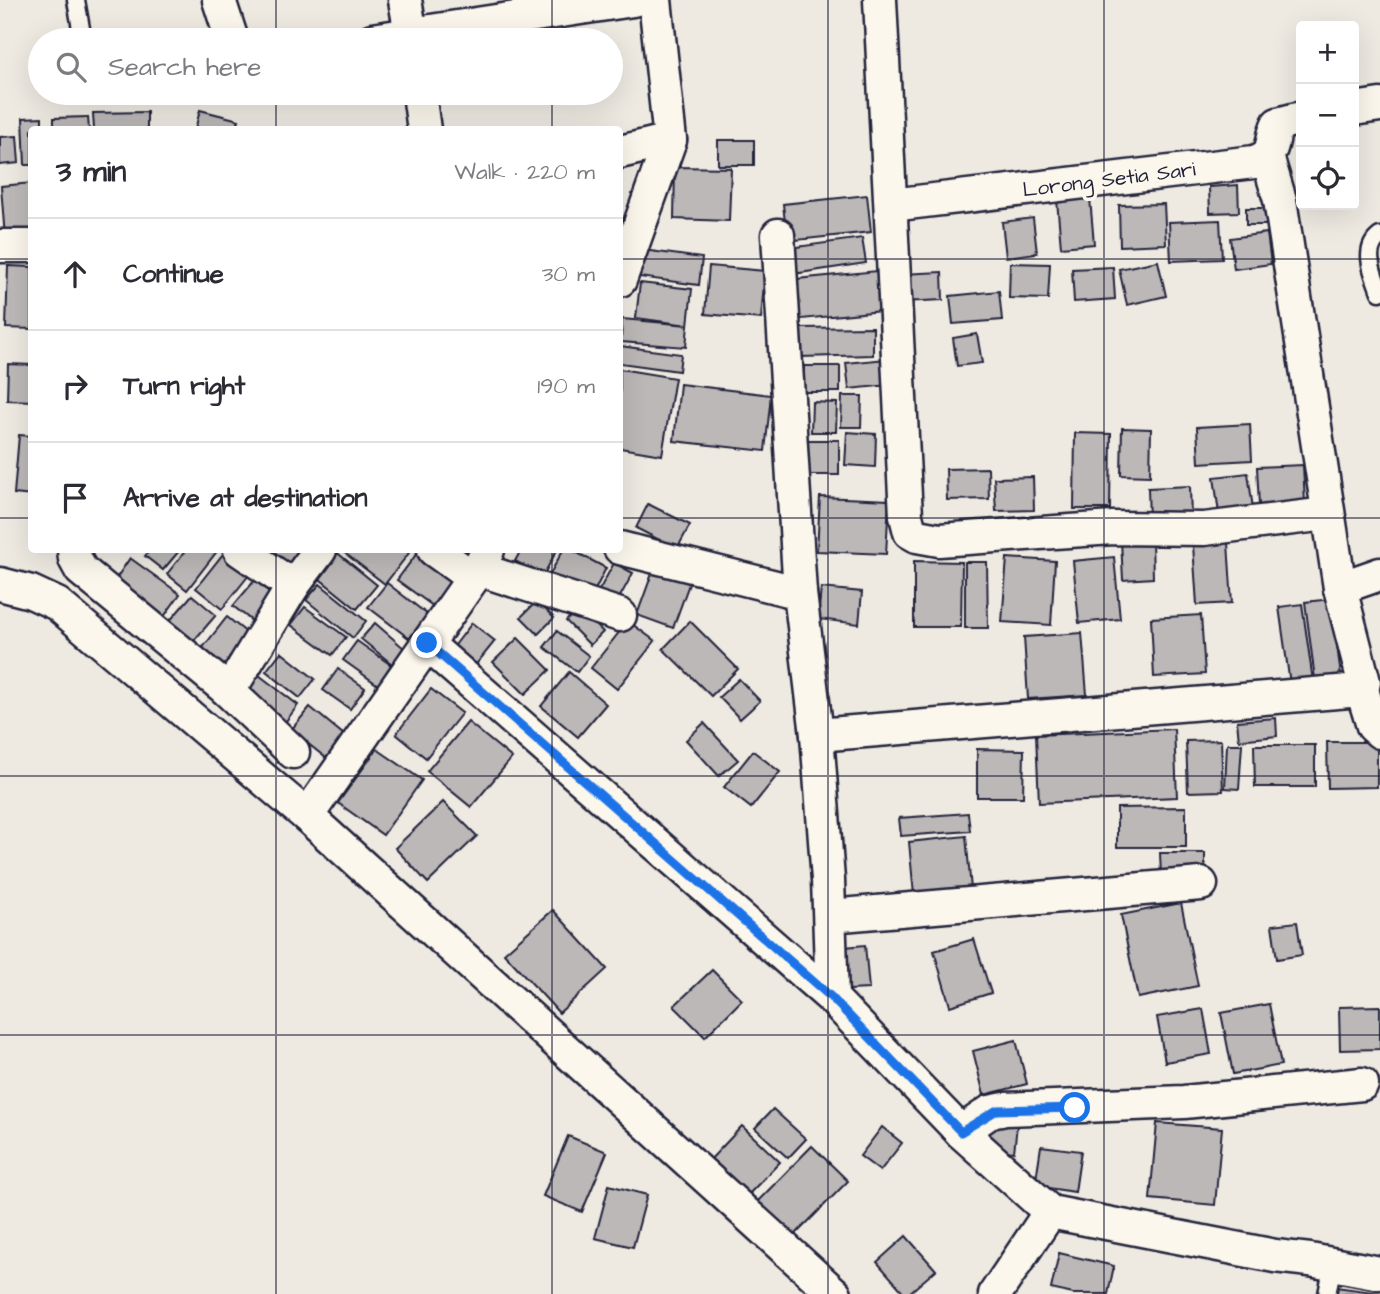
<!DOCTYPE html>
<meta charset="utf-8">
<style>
:root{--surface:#fff;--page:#f2f2f3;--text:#2b2b33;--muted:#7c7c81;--line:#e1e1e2}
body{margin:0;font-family:"Architects Daughter",sans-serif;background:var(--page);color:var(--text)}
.controls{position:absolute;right:21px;top:21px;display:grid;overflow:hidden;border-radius:7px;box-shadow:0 7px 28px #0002}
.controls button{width:63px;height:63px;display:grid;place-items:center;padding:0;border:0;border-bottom:2px solid var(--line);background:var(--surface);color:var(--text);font:35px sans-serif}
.stop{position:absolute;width:21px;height:21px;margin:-16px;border:5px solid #1a73e8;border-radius:50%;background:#fff}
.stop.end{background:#1a73e8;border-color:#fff;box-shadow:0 2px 7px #0008}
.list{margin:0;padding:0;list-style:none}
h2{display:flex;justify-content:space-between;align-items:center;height:91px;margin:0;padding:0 28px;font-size:30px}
h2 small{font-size:23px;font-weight:400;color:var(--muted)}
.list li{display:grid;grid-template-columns:46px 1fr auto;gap:21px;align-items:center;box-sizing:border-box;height:112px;padding:0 28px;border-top:2px solid var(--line)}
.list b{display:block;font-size:26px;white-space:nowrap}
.list em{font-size:23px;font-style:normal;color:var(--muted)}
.icon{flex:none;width:38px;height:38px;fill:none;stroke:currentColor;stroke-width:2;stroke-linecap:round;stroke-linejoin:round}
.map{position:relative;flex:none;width:1380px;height:1294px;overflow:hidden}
.search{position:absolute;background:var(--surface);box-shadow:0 7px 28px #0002;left:28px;top:28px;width:595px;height:77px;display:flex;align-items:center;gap:18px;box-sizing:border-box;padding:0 24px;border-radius:38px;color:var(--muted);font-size:26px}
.panel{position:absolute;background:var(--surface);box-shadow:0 7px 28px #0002;left:28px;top:126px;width:595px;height:427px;border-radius:7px}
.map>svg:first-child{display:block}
.building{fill:#bcb8b8;stroke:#22223b;stroke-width:2}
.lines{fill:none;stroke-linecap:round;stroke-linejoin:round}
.service-casing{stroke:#22223b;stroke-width:21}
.minor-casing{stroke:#22223b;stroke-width:37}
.service{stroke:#fbf7ec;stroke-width:16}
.minor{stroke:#fbf7ec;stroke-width:32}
.route{stroke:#1a73e8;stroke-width:9}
.grid{fill:none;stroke:#22223b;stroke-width:2;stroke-opacity:0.55}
.labels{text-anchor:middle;stroke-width:7;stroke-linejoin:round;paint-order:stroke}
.street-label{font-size:21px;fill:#22223b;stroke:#fbf7ec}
</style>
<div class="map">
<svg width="1380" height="1294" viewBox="0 0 1380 1294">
<rect width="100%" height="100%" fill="#eeeae2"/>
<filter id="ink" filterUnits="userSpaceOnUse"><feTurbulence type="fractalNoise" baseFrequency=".0143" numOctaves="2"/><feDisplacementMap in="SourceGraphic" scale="14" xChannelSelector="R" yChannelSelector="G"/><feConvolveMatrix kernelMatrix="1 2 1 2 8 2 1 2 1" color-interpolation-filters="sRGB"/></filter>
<g filter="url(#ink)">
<g class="building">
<polygon points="200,110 239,120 236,130 195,130"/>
<polygon points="147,112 147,130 94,130 93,113"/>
<polygon points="42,117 42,130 32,130 32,165 25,165 23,118"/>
<polygon points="88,117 89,130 54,130 54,118"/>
<polygon points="17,136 19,163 0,165 0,137"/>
<rect x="718" y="140" width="36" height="25"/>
<polygon points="675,167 731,168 729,221 674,219"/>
<polygon points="32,183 32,236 5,238 1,186"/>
<polygon points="1238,185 1239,212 1210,213 1209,187"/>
<polygon points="867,195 871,232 787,241 783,204"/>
<polygon points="1090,198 1094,244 1061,247 1057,200"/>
<polygon points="1164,204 1166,244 1120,246 1119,205"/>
<polygon points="1246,208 1274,208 1275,225 1246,225"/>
<polygon points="1033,218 1037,253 1006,257 1002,222"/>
<polygon points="1220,220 1222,259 1171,261 1169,222"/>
<polygon points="1267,233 1271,264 1234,269 1230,238"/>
<polygon points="862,238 866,263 793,274 789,248"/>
<polygon points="643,250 702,258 699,285 639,277"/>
<polygon points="1158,261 1166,296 1127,305 1119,269"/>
<polygon points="1010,263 1050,264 1048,299 1009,298"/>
<polygon points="8,266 32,267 32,329 6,328"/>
<polygon points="709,266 765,271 761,319 705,314"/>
<polygon points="1113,267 1115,299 1074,302 1072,269"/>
<polygon points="877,271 881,311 792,320 787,280"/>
<polygon points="942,272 943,300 902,302 901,274"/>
<polygon points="640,283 692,289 688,325 636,318"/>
<polygon points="999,291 1002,320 953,324 950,296"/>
<polygon points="622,319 688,325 686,347 621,342"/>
<polygon points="873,327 873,355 800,357 800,328"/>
<polygon points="977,334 982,363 957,366 953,338"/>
<polygon points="620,346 681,354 679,371 620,363"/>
<polygon points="886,359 889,385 849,389 846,363"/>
<polygon points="8,364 32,365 32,401 7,400"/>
<rect x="804" y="366" width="36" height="26"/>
<polygon points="620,369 675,378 662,455 620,448"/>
<polygon points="680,384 771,395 765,451 674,441"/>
<polygon points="842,396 862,396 861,427 841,427"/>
<polygon points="812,402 837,403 836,432 811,432"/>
<polygon points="1250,424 1252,460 1199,463 1197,427"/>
<polygon points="1122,428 1151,429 1150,476 1121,475"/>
<polygon points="847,432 876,434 875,467 845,465"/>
<polygon points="1075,433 1111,434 1110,509 1074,509"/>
<polygon points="19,435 32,436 32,496 14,494"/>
<polygon points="804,440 839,440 839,475 805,475"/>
<polygon points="1303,465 1305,503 1259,505 1257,467"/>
<polygon points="988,468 989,499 947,500 946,469"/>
<polygon points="1248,473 1254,516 1220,521 1214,477"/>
<polygon points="1033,477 1034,510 996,511 994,478"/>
<polygon points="1190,486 1191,519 1149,521 1148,488"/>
<polygon points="820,497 889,500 886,554 817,551"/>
<polygon points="648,504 690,525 677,549 636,528"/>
<polygon points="1152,539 1153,578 1123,580 1121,540"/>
<polygon points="1228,543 1232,603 1197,605 1193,545"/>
<polygon points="150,550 180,550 163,570 145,556"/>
<polygon points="186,550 218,550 187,590 167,574"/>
<polygon points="258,550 302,550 289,570"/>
<polygon points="344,550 405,550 409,553 385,584 342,551"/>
<polygon points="521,550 557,550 543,576 515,561"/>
<polygon points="563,550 572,550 606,568 592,596 550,574"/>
<polygon points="335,551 377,585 357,609 315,575"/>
<polygon points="418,552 454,578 433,606 397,580"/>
<polygon points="223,554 249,575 222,609 196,588"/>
<polygon points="1114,557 1120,619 1079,623 1073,561"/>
<polygon points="130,558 180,594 163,618 113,583"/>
<polygon points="1007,558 1055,561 1051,625 1002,622"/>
<polygon points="914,561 962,562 961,627 914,627"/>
<polygon points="965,562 987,562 988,628 965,628"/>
<polygon points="614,563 633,573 616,604 597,594"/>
<polygon points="654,568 690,581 673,628 637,615"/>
<polygon points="255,580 277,599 256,624 233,606"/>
<polygon points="387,583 428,615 410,639 368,607"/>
<polygon points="320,584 366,621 353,638 306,600"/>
<polygon points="821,588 862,592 859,624 818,619"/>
<polygon points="192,595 216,615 191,644 168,623"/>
<polygon points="1331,599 1341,676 1315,679 1305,602"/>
<polygon points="537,601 554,618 538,634 521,617"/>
<polygon points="1302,604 1313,681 1290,684 1279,607"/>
<polygon points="305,607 346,637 332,655 291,625"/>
<polygon points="579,608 603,632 590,645 566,621"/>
<polygon points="1201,615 1205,674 1154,677 1151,618"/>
<polygon points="227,617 252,637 226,670 201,650"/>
<polygon points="628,621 655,641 617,689 591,668"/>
<polygon points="690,621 738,669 711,696 663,649"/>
<polygon points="375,623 405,649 392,664 361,639"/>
<polygon points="472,623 495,641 474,667 452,649"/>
<polygon points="557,631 589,656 577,672 544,647"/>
<polygon points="1082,633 1087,695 1028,699 1024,637"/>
<polygon points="518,638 550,670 525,694 493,662"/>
<polygon points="357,641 391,665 378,685 343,660"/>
<polygon points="281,652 315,679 300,698 266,671"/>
<polygon points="338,669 365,688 350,709 323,690"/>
<polygon points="255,672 298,705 283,725 239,693"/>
<polygon points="569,672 606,704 578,737 541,706"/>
<polygon points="739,679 760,701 740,719 719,697"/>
<polygon points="431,689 462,713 426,758 396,734"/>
<polygon points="310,707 344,735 326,758 291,730"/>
<polygon points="1276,718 1277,736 1239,740 1237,721"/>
<polygon points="468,722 512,758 471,807 427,771"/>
<polygon points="704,723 738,760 719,776 686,740"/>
<polygon points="1174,729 1177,797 1039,803 1036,735"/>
<polygon points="1221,740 1223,791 1188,792 1186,741"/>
<polygon points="1327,742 1377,742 1377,787 1328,788"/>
<polygon points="1227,744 1242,744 1239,789 1225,788"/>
<polygon points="1254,745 1315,745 1315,787 1255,787"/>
<polygon points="377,749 422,780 383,835 338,803"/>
<polygon points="977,749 1024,750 1023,797 977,797"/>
<polygon points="753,751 780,772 751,808 724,787"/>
<polygon points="443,802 477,836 428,883 395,848"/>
<polygon points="1186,807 1186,847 1117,847 1117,808"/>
<polygon points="968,813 970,831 901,836 899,818"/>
<polygon points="966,836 971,889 914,895 909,842"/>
<polygon points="1160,853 1205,853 1205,875 1161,875"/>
<polygon points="1181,903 1198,986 1138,998 1121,915"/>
<polygon points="553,910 607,969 559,1013 504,953"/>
<polygon points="1297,922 1302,955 1277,959 1272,925"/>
<polygon points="974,939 991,993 950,1006 934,951"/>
<polygon points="865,945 869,989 849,990 845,947"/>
<polygon points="712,970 742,1000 705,1037 674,1006"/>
<polygon points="1269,1004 1281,1065 1233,1074 1221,1013"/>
<polygon points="1380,1006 1380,1049 1340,1050 1339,1007"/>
<polygon points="1203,1009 1211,1054 1165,1062 1157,1017"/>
<polygon points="1016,1040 1027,1084 984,1095 973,1051"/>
<polygon points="773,1109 806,1139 788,1158 755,1128"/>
<polygon points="989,1122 1017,1125 1014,1152 986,1149"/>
<polygon points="1157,1123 1222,1128 1215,1205 1150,1199"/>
<polygon points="742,1126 780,1162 745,1198 708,1162"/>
<polygon points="882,1127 902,1143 880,1171 860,1156"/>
<polygon points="568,1136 607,1152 582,1212 543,1196"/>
<polygon points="812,1146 848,1181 791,1239 755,1204"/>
<polygon points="1041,1146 1081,1151 1075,1192 1035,1186"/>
<polygon points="609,1185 647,1195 633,1247 595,1238"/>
<polygon points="906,1236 936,1270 908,1294 905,1294 877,1262"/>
<polygon points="1059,1253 1114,1266 1108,1294 1073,1294 1051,1289"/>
<polygon points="1336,1287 1380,1293 1380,1294 1335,1294"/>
</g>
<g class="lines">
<g class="service-casing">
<g id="service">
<polyline points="76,0 83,40"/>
<path d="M1380,236C1361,250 1374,275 1380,292"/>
<polyline points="1327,1294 1333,1264"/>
</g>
</g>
<g class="minor-casing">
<g id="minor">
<polyline points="219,0 232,40"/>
<polyline points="405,0 412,40"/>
<polyline points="880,0 906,516 910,532 917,536 939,540 1113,528 1204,529 1327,514"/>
<polyline points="372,40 633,0"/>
<polyline points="419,93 424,130"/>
<polyline points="1354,109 1380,105"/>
<polyline points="620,152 670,140"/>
<path d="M891,205L1254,162C1278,154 1269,142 1278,124L1301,118"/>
<polyline points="778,235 800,593 817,735 828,880 832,998"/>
<polyline points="0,246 32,246"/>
<polyline points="620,280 670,140 655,0"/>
<polyline points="620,548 800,593"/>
<polyline points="74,550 75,559 81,570 226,689 237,678 293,586 320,550"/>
<polyline points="240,550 293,586"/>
<polyline points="434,550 473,578"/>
<polyline points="478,569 620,615"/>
<polyline points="0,584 31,592 57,604 307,816 835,1294"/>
<polyline points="1340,588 1380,574"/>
<polyline points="427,644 832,998 961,1132 1050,1212 1275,1256 1310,1260 1380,1273"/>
<polyline points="226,689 293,752"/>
<polyline points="1362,690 1373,726 1380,732"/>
<polyline points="817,735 1362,690 1364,682 1340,588 1280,200 1267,156"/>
<polyline points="307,816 473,578 488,550"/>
<polyline points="830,916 1201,884"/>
<polyline points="961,1132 990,1112 1005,1109 1184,1102 1362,1084"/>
<polyline points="995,1294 1050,1212"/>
</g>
</g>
<use href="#service" class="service"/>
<use href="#minor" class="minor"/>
</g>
</g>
<g class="lines" filter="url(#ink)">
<polyline class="route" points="427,643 832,998 961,1132 997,1110 1075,1108"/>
</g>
<path class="grid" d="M276,0V40M552,0V40M828,0V1294M1104,0V1294M276,93V130M552,93V130M0,259H32M620,259H1380M0,518H32M620,518H1380M276,550V1294M552,550V1294M0,776H1380M0,1035H1380"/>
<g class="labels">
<g class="street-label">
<text transform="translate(1109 179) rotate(-7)" y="7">Lorong Setia Sari</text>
</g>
</g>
</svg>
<div class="controls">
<button>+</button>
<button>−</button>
<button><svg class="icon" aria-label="locate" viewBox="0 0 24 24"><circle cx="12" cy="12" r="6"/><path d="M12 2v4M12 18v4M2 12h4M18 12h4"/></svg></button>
</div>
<div class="stop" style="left:1075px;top:1108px"></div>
<div class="stop end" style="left:427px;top:643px"></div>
<div class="search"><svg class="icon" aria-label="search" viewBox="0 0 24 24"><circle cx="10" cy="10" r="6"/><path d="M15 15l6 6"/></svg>Search here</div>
<section class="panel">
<h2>3 min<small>Walk · 220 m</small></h2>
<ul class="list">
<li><svg class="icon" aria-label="ahead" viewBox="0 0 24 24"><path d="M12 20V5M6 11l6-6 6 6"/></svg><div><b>Continue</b></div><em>30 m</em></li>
<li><svg class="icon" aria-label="right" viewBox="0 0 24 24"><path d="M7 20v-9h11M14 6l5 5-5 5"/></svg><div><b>Turn right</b></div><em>190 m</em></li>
<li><svg class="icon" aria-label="arrive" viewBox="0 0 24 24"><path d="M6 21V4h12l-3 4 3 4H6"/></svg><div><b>Arrive at destination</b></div></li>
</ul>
</section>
</div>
